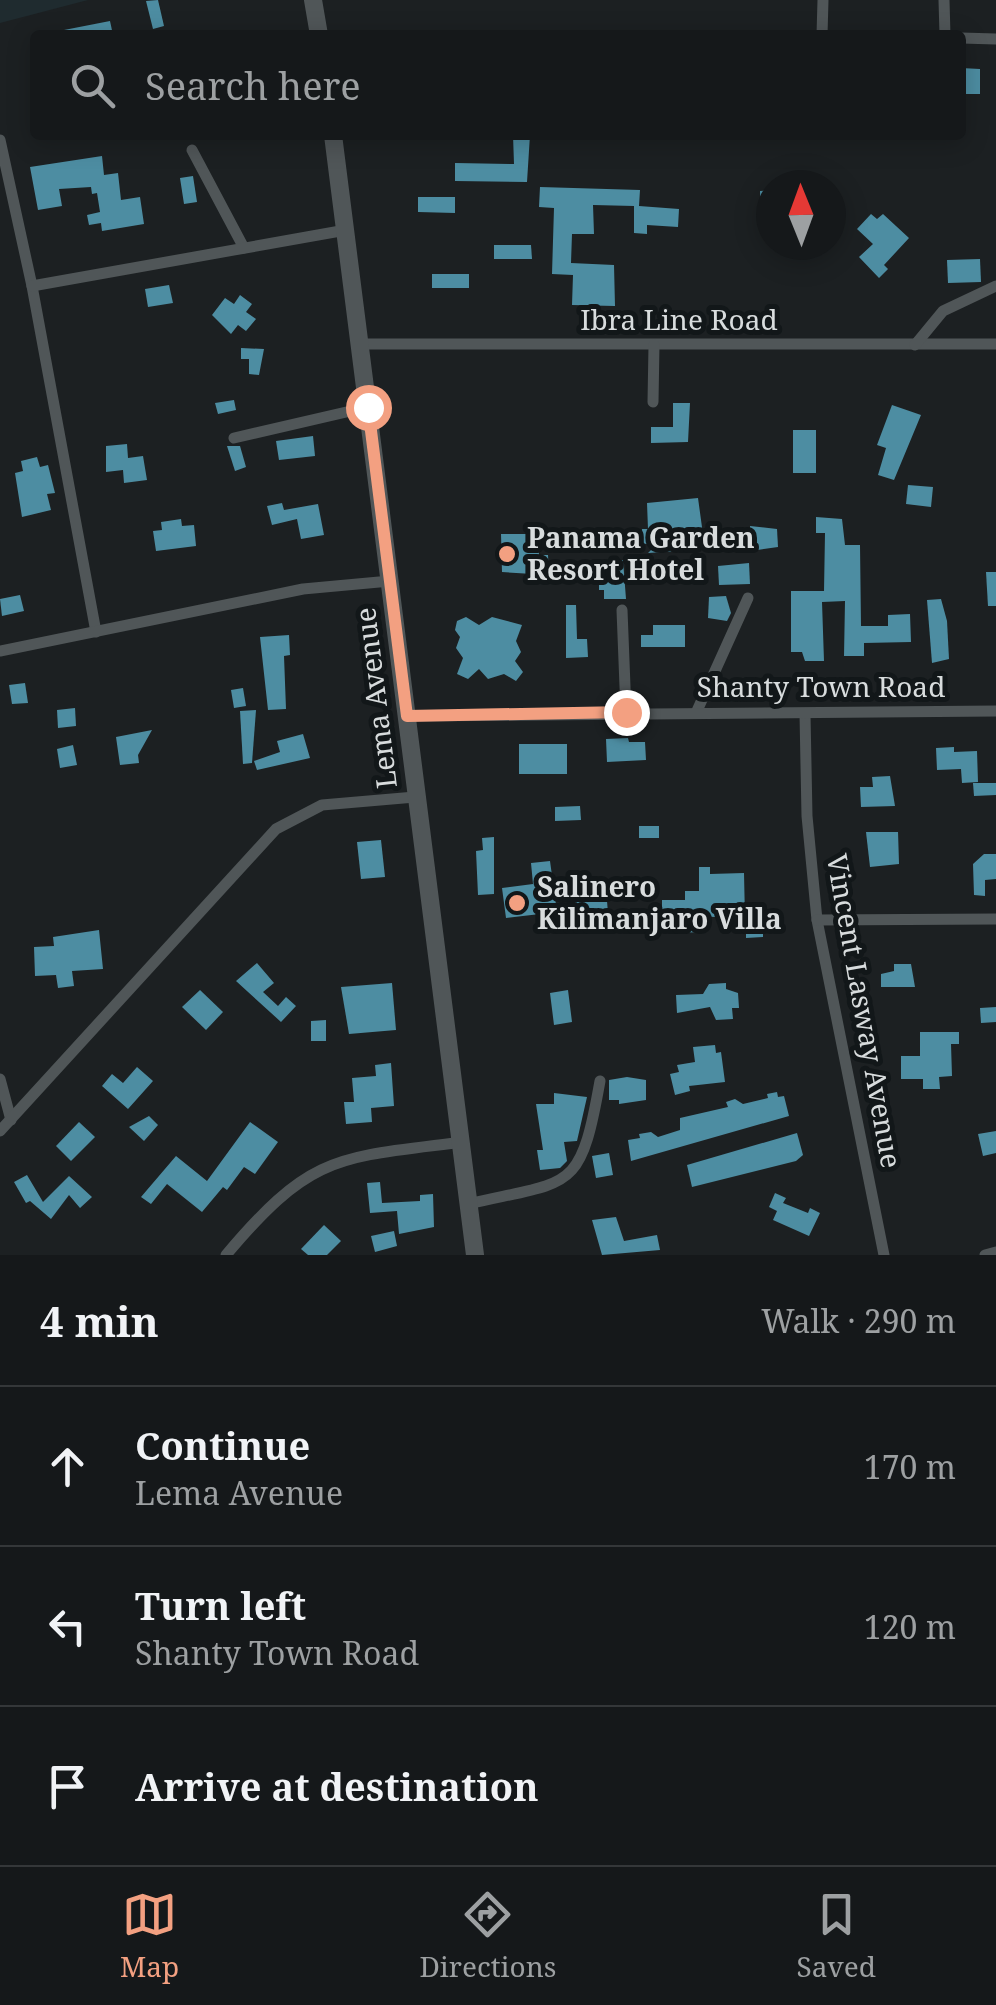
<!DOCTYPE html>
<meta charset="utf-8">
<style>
:root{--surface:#15181a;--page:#1e2123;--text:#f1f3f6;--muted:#9da0a2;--line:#343739;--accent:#f3a081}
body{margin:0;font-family:"Noto Serif",serif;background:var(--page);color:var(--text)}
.compass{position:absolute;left:756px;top:170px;width:90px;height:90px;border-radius:50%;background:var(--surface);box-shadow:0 5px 25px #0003;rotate:359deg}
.stop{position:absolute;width:30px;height:30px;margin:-22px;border:8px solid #f3a081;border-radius:50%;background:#fff}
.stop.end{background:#f3a081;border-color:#fff;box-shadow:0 2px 10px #0008}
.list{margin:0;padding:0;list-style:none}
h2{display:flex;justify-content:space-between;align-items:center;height:130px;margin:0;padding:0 40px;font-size:42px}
h2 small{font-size:32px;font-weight:400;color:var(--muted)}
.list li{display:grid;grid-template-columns:65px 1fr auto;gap:30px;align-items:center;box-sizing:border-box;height:160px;padding:0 40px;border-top:2px solid var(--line)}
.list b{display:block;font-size:38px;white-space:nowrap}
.list p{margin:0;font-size:32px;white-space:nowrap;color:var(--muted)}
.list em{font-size:32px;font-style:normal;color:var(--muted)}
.icon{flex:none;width:55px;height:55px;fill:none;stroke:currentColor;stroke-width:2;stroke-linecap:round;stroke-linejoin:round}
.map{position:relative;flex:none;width:996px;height:1255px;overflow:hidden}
.search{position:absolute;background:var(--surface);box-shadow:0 5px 25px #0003;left:30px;right:30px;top:30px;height:110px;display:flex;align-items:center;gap:25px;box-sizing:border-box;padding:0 35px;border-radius:10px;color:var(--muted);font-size:38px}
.sheet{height:610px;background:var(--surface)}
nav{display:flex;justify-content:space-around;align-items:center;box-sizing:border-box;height:140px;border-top:2px solid var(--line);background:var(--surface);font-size:28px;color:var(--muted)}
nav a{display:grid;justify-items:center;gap:5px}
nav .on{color:var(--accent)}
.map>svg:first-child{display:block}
.built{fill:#1f2b2f}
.building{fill:#4d8da2}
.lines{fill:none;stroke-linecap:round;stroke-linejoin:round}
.street{stroke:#505658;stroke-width:11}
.secondary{stroke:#505658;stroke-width:18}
.route{stroke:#f3a081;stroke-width:12}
.poi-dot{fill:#f3a081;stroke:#121719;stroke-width:4}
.labels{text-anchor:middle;stroke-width:10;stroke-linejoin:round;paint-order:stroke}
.street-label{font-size:28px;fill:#d8dcdd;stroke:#121719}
.poi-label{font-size:28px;font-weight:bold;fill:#d8dcdd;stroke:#121719;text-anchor:start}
</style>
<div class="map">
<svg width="996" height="1255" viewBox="0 0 996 1255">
<rect width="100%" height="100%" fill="#1c2022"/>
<polygon class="built" points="0,0 88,0 0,23"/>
<g class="building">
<polygon points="158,0 164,26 153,29 146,1"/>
<polygon points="110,21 113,35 64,35 64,30"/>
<polygon points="961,68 980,69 980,94 961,94"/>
<polygon points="513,135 530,135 527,182 455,181 455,163 514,164"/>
<polygon points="102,156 104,175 118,173 121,200 140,197 144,224 102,231 101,223 89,225 87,215 100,212 97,193 92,194 91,187 59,189 62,206 38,210 30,167"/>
<polygon points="193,176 197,202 184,204 180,178"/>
<polygon points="540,187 640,190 639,206 679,209 678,227 647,225 647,234 634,233 634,206 593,205 594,234 572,234 571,263 614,265 615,306 572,305 573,275 552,274 554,208 539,207"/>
<polygon points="771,190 771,234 761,235 760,191"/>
<polygon points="418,197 455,197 455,213 418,212"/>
<polygon points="871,214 877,219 883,214 909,238 884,265 888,269 879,278 859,257 873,244 857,229"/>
<polygon points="494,245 531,245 532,259 494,259"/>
<polygon points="980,259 981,282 948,283 947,260"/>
<rect x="432" y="274" width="37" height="14"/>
<polygon points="169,285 173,303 148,307 145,289"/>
<polygon points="240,295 252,304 246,312 256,319 246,331 238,325 231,334 212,315 225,298 234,304"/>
<polygon points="241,348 264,349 259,375 249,374 249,359 241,359"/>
<polygon points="234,400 236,410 218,414 215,403"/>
<polygon points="673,403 690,403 688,442 651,443 651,427 673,427"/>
<polygon points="892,405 921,415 894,480 878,475 886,448 877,445"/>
<rect x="793" y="430" width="23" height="43"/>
<polygon points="313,436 315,456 279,460 276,441"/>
<polygon points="127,444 128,458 143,456 147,480 124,483 123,470 106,472 106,446"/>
<polygon points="227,446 240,446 246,467 235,471"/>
<polygon points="37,457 40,467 48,465 55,493 47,494 51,510 22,517 15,473 23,471 21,461"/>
<polygon points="908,485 933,487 931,507 906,504"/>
<polygon points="698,498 705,549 648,553 658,543 643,544 642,529 648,529 647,503"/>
<polygon points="282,503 284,510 318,504 324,535 301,539 297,519 272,525 267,506"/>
<polygon points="816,517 842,519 845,545 860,545 861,626 888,626 888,615 910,614 911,642 864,643 864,656 844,656 845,601 822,602 824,661 805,661 802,652 791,652 791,591 824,591 825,533 816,533"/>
<polygon points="181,519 182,526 194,525 196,546 156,551 153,531 162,530 161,522"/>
<polygon points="750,526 777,529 778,547 751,551"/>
<polygon points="501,534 538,534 539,555 548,555 549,575 502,572"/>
<polygon points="647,554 662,568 649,581 634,567"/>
<polygon points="611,560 623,560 626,599 604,599 604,590 599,590 599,580 611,574"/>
<polygon points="749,563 750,584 719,585 718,566"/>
<polygon points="986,572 996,572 996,606 988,606"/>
<polygon points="20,595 24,611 2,616 0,599"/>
<polygon points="726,596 731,613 727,621 708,618 709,597"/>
<polygon points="941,599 947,621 949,659 932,663 927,600"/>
<polygon points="566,605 576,605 577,639 587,639 588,657 566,658"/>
<polygon points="492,617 522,625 516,641 521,652 515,661 523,672 516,681 504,674 488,679 479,669 468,679 457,674 463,658 456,648 460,637 455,630 457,621 466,617 479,625"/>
<polygon points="653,625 685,625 685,647 641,647 641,635 653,635"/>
<polygon points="289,635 290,655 284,656 286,709 268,710 260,637"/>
<polygon points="25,683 28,703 12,704 9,685"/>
<polygon points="243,688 246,706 234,708 231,690"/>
<polygon points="75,708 76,726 58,728 57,710"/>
<polygon points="256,710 252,763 243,764 240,711"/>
<polygon points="152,730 138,755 139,763 120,765 116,737"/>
<polygon points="303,734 310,758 257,770 254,761 280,752 277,741"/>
<polygon points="628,738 629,742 645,742 646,760 607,762 606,739"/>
<rect x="519" y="744" width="48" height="30"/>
<polygon points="73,745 77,765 60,768 57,749"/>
<polygon points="954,747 954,752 977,751 978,782 962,783 961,769 937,770 936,748"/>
<polygon points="890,776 895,806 861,807 860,787 873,787 872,777"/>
<polygon points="973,783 996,783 996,795 974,796"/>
<polygon points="580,806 581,820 555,821 555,807"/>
<rect x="639" y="826" width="20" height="12"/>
<polygon points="866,832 898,832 899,864 870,867"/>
<polygon points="494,837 494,894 478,895 476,851 483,850 482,838"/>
<polygon points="381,840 385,877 361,879 357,842"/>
<polygon points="984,854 996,854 996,879 985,880 985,896 974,895 973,864"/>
<polygon points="550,861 557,912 506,918 502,888 533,884 531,863"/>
<polygon points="699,867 710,867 710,874 744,873 745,919 700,916 701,932 676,933 676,914 662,912 662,900 685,900 685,891 699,891"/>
<polygon points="573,901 607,901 609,925 578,927 578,918 567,926 557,913"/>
<polygon points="746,916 763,916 763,937 746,938"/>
<polygon points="99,930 103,969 72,971 74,986 58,988 56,975 35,976 34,947 54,946 53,937"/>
<polygon points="257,963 274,983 263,992 278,1006 286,997 296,1006 281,1022 236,981"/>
<polygon points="894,964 911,964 915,987 881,987 881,974 894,971"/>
<polygon points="392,983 396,1030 349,1034 341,987"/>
<polygon points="726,983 726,989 738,993 739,1008 732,1008 733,1019 716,1020 710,1007 677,1013 676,995 703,994 709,984"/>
<polygon points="200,990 223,1012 206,1030 182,1007"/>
<polygon points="568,990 572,1022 554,1025 550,993"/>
<polygon points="996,1007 996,1022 981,1023 980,1008"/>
<polygon points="326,1020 326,1041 311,1041 311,1021"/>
<polygon points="920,1032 959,1032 959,1044 951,1044 952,1076 939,1077 940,1089 923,1089 923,1079 901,1079 901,1056 920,1056"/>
<polygon points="715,1045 716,1053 721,1052 725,1082 689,1086 690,1091 675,1095 670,1074 679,1072 677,1065 695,1062 693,1047"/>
<polygon points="391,1063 394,1106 371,1108 372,1122 346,1124 344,1102 354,1102 352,1078 376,1076 375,1065"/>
<polygon points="137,1067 153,1081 128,1109 102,1086 112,1074 123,1083"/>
<polygon points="627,1077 646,1080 646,1100 619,1104 619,1100 609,1100 609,1080"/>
<polygon points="777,1092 778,1097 784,1096 789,1116 631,1161 628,1140 640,1138 639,1134 651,1132 658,1137 680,1130 680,1118 728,1107 726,1102 735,1099 743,1104 768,1098 767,1094"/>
<polygon points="554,1093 587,1097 577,1141 564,1142 567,1161 560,1168 540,1170 537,1150 543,1150 536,1104 554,1104"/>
<polygon points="149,1116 158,1125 144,1141 129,1127"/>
<polygon points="79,1122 95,1137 71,1161 56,1146"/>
<polygon points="250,1122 278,1142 255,1174 244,1167 227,1190 223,1187 202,1212 167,1184 151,1204 141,1197 176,1156 207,1181"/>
<polygon points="996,1131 996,1153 983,1156 978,1134"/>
<polygon points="797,1133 803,1155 796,1161 692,1187 687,1165"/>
<polygon points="609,1153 613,1175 596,1178 592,1156"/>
<polygon points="27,1175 43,1202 69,1176 92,1197 80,1208 69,1195 51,1219 30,1201 26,1203 14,1182"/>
<polygon points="380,1182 382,1203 420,1201 420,1195 433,1194 434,1227 399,1234 397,1211 370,1213 367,1183"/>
<polygon points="775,1193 786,1198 783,1203 808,1213 810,1208 820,1213 809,1236 773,1220 777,1211 769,1207"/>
<polygon points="616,1217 624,1241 657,1235 660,1250 602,1255 592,1220"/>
<polygon points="324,1225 341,1241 327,1255 308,1255 301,1249"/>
<polygon points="394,1231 397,1246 375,1252 371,1236"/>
</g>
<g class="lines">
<g class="street">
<polyline points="944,0 945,35"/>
<polyline points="822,35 823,0"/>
<polyline points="961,38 996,39"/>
<polyline points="0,140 32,286 96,632"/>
<polyline points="192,150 244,248"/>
<polyline points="32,286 346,230"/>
<polyline points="361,344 996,344"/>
<polyline points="915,345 943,311 996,286"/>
<polyline points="653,402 654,345"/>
<polyline points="234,438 368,407"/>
<polyline points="622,610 626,712"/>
<polyline points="0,651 303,589 390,581"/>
<polyline points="696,713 748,598"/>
<polyline points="805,714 807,816 817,920 884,1255"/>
<polyline points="407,716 996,711"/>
<polyline points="817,920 996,919"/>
<polyline points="0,1079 11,1120"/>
<polyline points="0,1131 276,829 322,805 415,797"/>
<path d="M468,1204C572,1180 580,1194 600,1081"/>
<path d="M226,1255C312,1153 337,1158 463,1142"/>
<polyline points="985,1255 996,1252"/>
</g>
<g class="secondary">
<polyline points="313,0 319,35"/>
<polyline points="333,135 475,1255"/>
</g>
</g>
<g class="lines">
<polyline class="route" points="368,407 407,716 626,712"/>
</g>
<g class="poi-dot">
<circle cx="507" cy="554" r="10"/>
<circle cx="517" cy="903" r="10"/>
</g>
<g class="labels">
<g class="street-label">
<text x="679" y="330">Ibra Line Road</text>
<text x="821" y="697">Shanty Town Road</text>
<text transform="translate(376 698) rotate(-97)" y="10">Lema Avenue</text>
<text transform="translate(864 1011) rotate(80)" y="10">Vincent Lasway Avenue</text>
</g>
<g class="poi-label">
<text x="527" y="548">Panama Garden<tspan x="527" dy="32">Resort Hotel</tspan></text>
<text x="537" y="897">Salinero<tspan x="537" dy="32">Kilimanjaro Villa</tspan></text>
</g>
</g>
</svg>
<svg class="compass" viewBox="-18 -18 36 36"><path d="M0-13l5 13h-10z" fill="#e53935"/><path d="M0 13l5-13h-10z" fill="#9da0a2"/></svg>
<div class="stop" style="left:368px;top:407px"></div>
<div class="stop end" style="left:626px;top:712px"></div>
<div class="search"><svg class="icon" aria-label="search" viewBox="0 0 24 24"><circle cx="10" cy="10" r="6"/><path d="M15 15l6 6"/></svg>Search here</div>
</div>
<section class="sheet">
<h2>4 min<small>Walk · 290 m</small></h2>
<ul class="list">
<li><svg class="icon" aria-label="ahead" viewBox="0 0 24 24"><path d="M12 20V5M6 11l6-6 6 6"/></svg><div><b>Continue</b><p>Lema Avenue</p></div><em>170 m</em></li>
<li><svg class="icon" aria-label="left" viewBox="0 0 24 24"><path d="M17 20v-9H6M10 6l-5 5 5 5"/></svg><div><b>Turn left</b><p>Shanty Town Road</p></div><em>120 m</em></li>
<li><svg class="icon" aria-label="arrive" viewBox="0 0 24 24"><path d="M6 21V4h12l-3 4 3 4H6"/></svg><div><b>Arrive at destination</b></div></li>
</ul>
</section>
<nav>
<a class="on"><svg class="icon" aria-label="map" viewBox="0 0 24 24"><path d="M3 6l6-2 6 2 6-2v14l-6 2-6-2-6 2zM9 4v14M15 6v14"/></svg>Map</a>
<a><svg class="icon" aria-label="directions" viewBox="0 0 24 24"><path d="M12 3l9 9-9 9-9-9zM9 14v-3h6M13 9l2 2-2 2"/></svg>Directions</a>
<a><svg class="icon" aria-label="saved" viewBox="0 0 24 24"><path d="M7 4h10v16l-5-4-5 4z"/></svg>Saved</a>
</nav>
